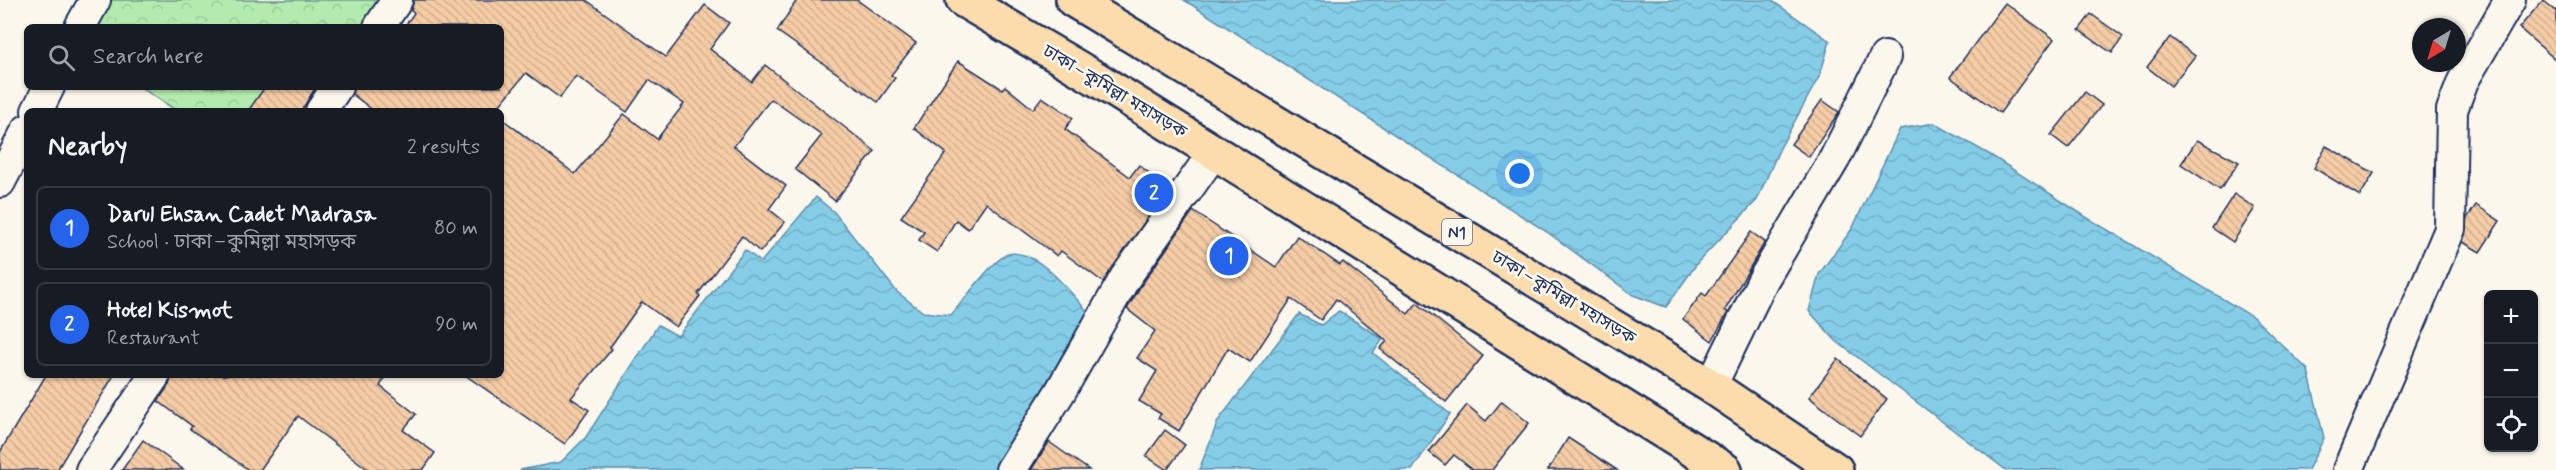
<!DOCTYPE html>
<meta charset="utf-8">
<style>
:root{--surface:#171b24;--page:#20242c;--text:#f1f3f6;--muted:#9ea1a6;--line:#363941;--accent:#2563eb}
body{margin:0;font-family:Mynerve,"Noto Sans Bengali",sans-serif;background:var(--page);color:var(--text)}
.controls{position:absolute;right:18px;bottom:18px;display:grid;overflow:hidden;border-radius:9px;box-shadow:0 2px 4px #0004}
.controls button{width:54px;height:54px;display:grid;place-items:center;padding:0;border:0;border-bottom:2px solid var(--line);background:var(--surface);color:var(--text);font:30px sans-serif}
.compass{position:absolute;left:2412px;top:18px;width:54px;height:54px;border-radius:50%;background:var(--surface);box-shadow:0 2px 4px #0004;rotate:218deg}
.you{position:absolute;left:1520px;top:174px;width:21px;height:21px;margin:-15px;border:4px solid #fff;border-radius:50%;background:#1a73e8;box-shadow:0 0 0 9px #1a73e833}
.badge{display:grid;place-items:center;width:39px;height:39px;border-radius:50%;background:var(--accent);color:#fff;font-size:20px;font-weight:700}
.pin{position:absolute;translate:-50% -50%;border:3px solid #fff;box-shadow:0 2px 6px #0006}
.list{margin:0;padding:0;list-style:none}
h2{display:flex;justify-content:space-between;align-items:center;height:78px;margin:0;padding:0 24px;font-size:26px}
h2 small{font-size:20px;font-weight:400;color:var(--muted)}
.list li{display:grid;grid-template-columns:39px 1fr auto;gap:18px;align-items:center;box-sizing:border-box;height:84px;margin:0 12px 12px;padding:0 12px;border:2px solid var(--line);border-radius:9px}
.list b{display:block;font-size:22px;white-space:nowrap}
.list p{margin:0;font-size:20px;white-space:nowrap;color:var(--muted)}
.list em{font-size:20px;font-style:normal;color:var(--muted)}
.icon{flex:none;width:33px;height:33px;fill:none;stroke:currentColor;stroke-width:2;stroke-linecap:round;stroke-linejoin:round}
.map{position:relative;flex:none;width:2556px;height:470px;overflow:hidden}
.search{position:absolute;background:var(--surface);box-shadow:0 2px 4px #0004;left:24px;top:24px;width:480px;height:66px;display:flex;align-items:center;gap:15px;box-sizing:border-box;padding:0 21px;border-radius:9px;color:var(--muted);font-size:22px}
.panel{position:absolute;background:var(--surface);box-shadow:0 2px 4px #0004;left:24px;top:108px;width:480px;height:270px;border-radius:9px}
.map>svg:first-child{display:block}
.park{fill:url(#park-crowns);stroke:#678d86;stroke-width:1.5}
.water{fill:url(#water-waves);stroke:#5b8eb0;stroke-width:1.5}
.building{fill:url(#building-back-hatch);stroke:#1b2f5e;stroke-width:1.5}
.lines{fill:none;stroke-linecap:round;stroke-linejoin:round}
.street-casing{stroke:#1b2f5e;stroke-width:34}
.highway-casing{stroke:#1b2f5e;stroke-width:38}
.street{stroke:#fbf7ec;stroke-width:30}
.highway{stroke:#fcdcac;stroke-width:33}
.labels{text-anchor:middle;stroke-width:5;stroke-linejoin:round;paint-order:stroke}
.shield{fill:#fbf7ec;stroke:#5e6b89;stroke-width:1.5}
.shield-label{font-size:16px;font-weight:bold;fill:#1b2f5e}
.street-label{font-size:18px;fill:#1b2f5e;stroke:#fbf7ec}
</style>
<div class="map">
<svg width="2556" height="470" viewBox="0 0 2556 470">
<defs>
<pattern id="park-crowns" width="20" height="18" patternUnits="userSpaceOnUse" patternTransform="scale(1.5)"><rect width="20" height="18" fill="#b3ebaf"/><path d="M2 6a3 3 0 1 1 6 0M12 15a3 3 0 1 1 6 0" fill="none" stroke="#99ca99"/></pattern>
<pattern id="water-waves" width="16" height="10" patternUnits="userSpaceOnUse" patternTransform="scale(1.5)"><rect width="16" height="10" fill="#85cde6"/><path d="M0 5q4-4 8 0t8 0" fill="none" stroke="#72b0c8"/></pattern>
<pattern id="building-back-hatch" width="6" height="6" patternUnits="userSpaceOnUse" patternTransform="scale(1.5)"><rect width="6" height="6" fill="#f5cca5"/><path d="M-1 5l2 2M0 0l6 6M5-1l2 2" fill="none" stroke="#d1b090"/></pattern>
</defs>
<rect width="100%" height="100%" fill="#fbf7ec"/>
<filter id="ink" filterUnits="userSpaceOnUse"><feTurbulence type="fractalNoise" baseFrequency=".0167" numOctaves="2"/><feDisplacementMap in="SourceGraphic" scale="12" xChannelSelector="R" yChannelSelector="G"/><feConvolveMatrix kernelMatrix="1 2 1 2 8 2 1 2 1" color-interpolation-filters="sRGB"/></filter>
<g filter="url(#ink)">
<g class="park">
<polygon points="110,0 389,0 371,27 93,27"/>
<polygon points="140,87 333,87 318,111 177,111"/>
</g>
<g class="water">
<polygon points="1184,0 1771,0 1830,41 1820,75 1779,150 1757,200 1698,262 1666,307 1633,295 1547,232"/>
<polygon points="1934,123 1992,156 2086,217 2253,317 2308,370 2324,438 2308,470 2006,470 1836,341 1809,311 1819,274 1852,229 1900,129"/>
<path d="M816,197L834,212L897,292L923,312L951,315C962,303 994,258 1008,254C1037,247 1075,297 1091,316L996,470H520L561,462L586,437L658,325L678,336L745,250L761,262Z"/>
<polygon points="1339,311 1383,339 1373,353 1450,414 1412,470 1199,470 1218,421 1299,314 1321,325"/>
</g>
<g class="building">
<polygon points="414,0 586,0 666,57 705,5 729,23 710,49 752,82 765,65 875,151 835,201 795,169 822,135 771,99 734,146 786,186 769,209 785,222 760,252 742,236 698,294 700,296 676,327 642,302 610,347 612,349 571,398 589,410 565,444 465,375 501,375 501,118 575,174 624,114 657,139 684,104 649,80 627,112 576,76 560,98 526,73 495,111 374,111 352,94 354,87 501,87 501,27 404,27 414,13 411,11"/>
<polygon points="797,0 857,0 916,43 891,75 895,78 878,102 777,31"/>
<polygon points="2543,0 2556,11 2556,60 2519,28"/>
<polygon points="2005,3 2054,39 2000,113 1950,77"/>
<polygon points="2091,14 2123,37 2112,53 2079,30"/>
<polygon points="2170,37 2195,56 2171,86 2147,67"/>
<polygon points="958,61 1002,89 1005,86 1033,109 1042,97 1073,118 1065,129 1130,177 1139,165 1168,188 1103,282 1061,251 1057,256 986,203 968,229 956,220 937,252 919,240 924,232 901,217 946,153 914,128"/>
<polygon points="265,87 316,87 301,111 248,111"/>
<polygon points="2085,92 2102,105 2068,148 2051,135"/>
<polygon points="1822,100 1839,112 1809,157 1791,144"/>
<polygon points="2197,140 2239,162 2220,190 2181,164"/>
<polygon points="2326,146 2374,173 2360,196 2314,168"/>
<polygon points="2234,194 2255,208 2233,242 2212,228"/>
<polygon points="2476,205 2500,221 2480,252 2463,242 2467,218"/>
<polygon points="1193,211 1276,267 1297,236 1340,265 1343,262 1408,314 1417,303 1483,356 1446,402 1380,349 1387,341 1336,299 1321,320 1291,299 1250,362 1228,348 1179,431 1158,418 1161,414 1139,401 1157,371 1137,358 1155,331 1127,309 1140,287"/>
<polygon points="1751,232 1765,242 1725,310 1728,312 1712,341 1683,319 1702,293 1706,296"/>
<polygon points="1838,359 1887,399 1860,436 1809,397"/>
<polygon points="46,375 114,375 57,470 0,470 0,452"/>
<polygon points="172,375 387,375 380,386 416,414 403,430 435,453 423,470 369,470 298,416 260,470 249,470 190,429 192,426 158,401 169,385"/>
<polygon points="1502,401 1529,423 1492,470 1473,470 1454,455 1445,465 1429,452 1467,405 1486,421"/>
<polygon points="1165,430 1185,445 1167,470 1146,456"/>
<polygon points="1568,438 1617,470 1548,470"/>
<polygon points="143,440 184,470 122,470"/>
<polygon points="1049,442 1089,470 1031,470"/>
</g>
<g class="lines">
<g class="street-casing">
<g id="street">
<polyline points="80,27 95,0"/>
<polyline points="379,27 397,0"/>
<polyline points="37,111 49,87"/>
<polyline points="321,111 337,87"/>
<polyline points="0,182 27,130"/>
<polyline points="1711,386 1763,280 1835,158 1885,57"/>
<polyline points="91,470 155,375"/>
<polyline points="1011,470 1060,392 1125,278 1214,152"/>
<polyline points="2348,470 2450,229 2452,110 2463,81 2510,0"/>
</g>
</g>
<g class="highway-casing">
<g id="highway">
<polyline points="963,0 1095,78 1725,470"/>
<polyline points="1073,0 1711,386 1836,470"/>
</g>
</g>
<use href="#street" class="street"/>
<use href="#highway" class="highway"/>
</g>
</g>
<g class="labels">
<rect class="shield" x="1442" y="219" width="30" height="26" rx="4.5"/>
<g class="shield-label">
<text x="1457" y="238">N1</text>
</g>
<g class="street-label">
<text transform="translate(1115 91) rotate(31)" y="6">ঢাকা–কুমিল্লা মহাসড়ক</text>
<text transform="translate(1564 297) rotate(31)" y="6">ঢাকা–কুমিল্লা মহাসড়ক</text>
</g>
</g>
</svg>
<div class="controls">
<button>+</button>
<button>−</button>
<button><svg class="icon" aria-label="locate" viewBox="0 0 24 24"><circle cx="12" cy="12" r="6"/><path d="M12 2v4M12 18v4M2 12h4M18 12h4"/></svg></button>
</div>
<svg class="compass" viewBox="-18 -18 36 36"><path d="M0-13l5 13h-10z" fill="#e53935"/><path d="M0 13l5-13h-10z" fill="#9ea1a6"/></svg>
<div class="you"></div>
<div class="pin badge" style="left:1229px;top:256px">1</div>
<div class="pin badge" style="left:1154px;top:193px">2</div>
<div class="search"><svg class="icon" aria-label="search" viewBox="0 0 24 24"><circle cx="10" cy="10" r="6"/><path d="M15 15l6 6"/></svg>Search here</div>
<section class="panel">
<h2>Nearby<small>2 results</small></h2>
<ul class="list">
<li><span class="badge">1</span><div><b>Darul Ehsan Cadet Madrasa</b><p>School · ঢাকা–কুমিল্লা মহাসড়ক</p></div><em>80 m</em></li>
<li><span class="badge">2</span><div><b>Hotel Kismot</b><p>Restaurant</p></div><em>90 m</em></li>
</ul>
</section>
</div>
